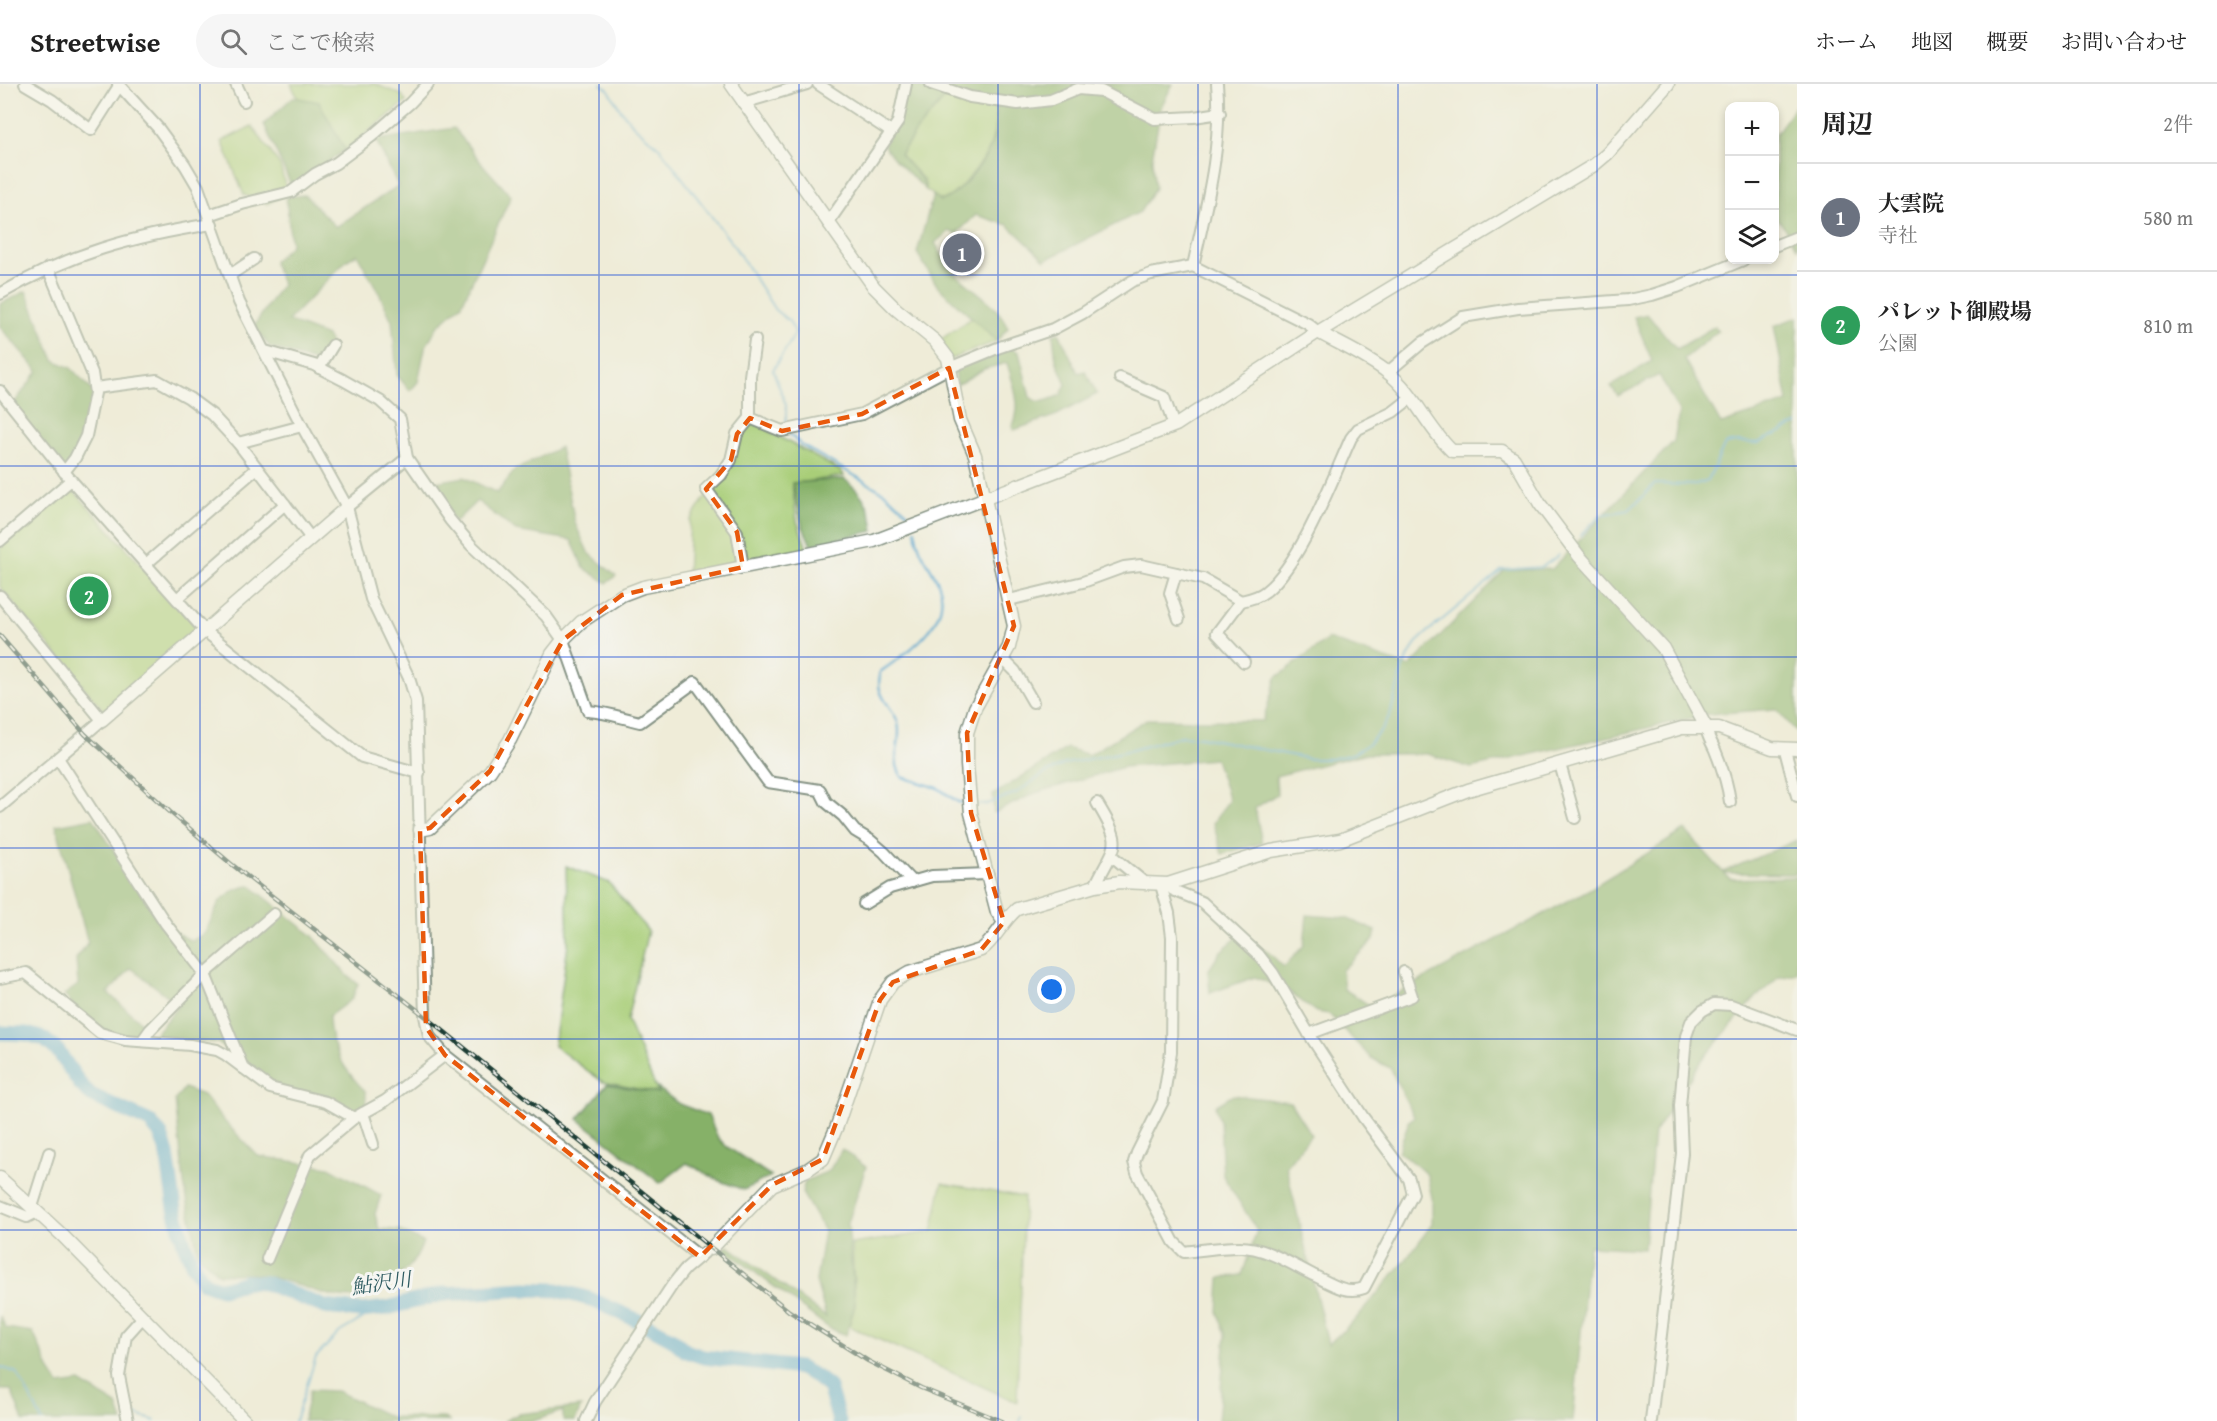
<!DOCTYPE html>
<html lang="ja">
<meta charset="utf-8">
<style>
:root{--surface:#fff;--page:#f6f6f6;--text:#222;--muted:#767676;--line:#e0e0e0;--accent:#c8321e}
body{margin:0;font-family:"Gentium Book Plus","Noto Serif JP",serif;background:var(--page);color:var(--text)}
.controls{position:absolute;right:18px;top:18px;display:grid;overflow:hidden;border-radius:12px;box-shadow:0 3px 9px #0003}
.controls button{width:54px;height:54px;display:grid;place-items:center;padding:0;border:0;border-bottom:2px solid var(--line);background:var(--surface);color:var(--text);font:30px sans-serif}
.you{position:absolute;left:1052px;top:906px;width:21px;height:21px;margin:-15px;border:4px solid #fff;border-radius:50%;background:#1a73e8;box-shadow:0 0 0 9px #1a73e833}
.badge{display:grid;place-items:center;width:39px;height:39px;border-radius:50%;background:var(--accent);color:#fff;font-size:20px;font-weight:700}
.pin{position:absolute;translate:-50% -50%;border:3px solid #fff;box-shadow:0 2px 6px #0006}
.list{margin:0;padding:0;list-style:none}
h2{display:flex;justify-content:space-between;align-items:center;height:78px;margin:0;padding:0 24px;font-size:26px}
h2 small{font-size:20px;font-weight:400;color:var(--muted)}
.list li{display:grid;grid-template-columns:39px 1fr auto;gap:18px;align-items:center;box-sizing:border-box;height:108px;padding:0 24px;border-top:2px solid var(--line)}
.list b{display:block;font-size:22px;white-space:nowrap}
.list p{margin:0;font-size:20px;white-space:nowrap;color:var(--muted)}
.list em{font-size:20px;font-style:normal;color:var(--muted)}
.icon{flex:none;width:33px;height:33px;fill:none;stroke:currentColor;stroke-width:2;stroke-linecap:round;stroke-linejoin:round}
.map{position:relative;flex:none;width:1797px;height:1337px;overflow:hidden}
header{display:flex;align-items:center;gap:36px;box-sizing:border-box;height:84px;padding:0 30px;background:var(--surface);border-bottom:2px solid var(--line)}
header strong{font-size:28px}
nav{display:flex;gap:33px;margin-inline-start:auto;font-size:21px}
.search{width:420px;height:54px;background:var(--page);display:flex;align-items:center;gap:15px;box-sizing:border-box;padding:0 21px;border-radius:33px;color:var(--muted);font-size:22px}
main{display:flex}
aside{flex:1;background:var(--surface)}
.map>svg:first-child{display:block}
.green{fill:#a9ce78;stroke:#648656;stroke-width:1.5}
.forest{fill:#86b168;stroke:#52774e;stroke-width:1.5}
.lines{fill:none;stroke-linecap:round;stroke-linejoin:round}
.stream{stroke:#53a5ce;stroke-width:2}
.river{stroke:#53a5ce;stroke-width:15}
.minor-casing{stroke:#879486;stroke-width:14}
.tertiary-casing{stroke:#879486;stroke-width:15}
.minor{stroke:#fff;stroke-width:10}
.tertiary{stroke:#fff;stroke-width:12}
.rail-casing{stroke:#1f3d34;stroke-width:4.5}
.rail{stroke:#f6f6f2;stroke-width:2;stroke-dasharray:7;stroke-linecap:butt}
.marked{fill:none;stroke:#e8590c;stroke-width:4.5;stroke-dasharray:12 8;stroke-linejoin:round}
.grid{fill:none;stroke:#1d4ed8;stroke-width:1.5;stroke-opacity:0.55}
.labels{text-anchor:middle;stroke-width:6;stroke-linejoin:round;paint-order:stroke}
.water-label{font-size:20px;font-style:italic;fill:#2f5c62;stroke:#f6f6f2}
</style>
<header>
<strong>Streetwise</strong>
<div class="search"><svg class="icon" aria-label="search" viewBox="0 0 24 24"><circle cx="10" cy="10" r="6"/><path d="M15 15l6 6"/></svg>ここで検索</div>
<nav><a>ホーム</a><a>地図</a><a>概要</a><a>お問い合わせ</a></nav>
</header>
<main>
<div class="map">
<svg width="1797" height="1337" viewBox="0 0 1797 1337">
<rect width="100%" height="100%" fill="#f6f6f2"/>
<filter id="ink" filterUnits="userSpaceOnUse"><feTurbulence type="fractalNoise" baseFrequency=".0167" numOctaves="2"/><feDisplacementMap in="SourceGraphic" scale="12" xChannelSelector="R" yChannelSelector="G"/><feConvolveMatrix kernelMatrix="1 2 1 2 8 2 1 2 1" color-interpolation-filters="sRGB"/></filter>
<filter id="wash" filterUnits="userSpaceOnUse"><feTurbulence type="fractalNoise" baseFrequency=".008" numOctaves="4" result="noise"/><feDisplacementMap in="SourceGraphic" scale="24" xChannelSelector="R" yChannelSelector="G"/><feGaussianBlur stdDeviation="1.35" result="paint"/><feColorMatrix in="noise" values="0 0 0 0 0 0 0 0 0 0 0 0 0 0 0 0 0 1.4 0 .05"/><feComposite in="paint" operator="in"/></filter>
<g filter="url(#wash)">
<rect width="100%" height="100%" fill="#efecd8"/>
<g class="green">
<polygon points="291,0 375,0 402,11 406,18 345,66 319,18 301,21"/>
<path d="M950,8L998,25C996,37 994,51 990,62C985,75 956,115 941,116L926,106L924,96L900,71L917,46Z"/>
<polygon points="252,42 280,81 287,109 267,120 244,111 222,57"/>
<polygon points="973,233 997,257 948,276 937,258"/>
<polygon points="749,336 841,387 844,392 792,400 797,437 808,467 687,490 690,437 713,401"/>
<polygon points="72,405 203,548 109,633 0,503 0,464"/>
<polygon points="566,782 609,799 648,847 627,936 658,1009 603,998 554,962 568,860"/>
<polygon points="942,1099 1024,1113 1017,1318 849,1242 855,1221 852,1160 932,1148"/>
</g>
<g class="forest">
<path d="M907,0H1173L1161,23L1152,75L1155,104L1140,128L1045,176L1008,141L976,131L956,150L949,147L935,159C941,169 948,182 956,190C975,208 998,220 1008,244L997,257L938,203L917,169L933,111L941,117C959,111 983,80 991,62C995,51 995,36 997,24L974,18L950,8L917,46L900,70L923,97L926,106L896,77L884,62Z"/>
<polygon points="293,13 319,18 345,66 292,103 264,40"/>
<polygon points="1797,20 1797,164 1775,130 1775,51"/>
<polygon points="454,44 483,81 511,112 462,220 437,243 425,264 418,298 410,307 397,291 392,237 379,209 357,170 346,177 288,237 327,252 333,265 323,280 270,263 254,242 282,200 273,178 291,161 286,113 305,111 336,143 398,102 376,56"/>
<polygon points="26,207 54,276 71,284 95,309 81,361 64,388 12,322 38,287 0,243 0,220"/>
<polygon points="1647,230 1677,265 1715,242 1718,247 1684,275 1721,340 1788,318 1774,242 1797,233 1797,648 1776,625 1709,630 1471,684 1427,670 1364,670 1276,692 1277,710 1255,724 1262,759 1222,770 1213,739 1229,716 1215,675 1124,683 1035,709 994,729 993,711 1067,664 1089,671 1147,635 1263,637 1276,594 1328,555 1409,583 1505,486 1552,485 1674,357 1679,328 1659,291 1618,312 1611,302 1652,277 1634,233"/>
<path d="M1059,248L1078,289L1085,287L1097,310L1057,331L1014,346L1012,343C1023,323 1013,300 1007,279L984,285L957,301L954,282L1010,264L1019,268L1030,313C1040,322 1050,315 1061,311L1066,300L1056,276L1053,251Z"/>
<polygon points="560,363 575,439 588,468 616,492 607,499 584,484 571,456 516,447 477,417 455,438 430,399 464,393 497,409 515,386"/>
<path d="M844,395C863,408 872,425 874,447L811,461L802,441L792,399Z"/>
<path d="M93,734L162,842L192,857L205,849L220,817L234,806L250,801L313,852L347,891L358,900L352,915L329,932C329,963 345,987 366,1008V1021L353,1028L280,1003L241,978L218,959L153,952L179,921L131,884L108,909L144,941L135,954L95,945L64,911L78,901L76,875L88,859L56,741Z"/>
<polygon points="1685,746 1723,788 1797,756 1797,790 1724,789 1730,795 1797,793 1797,889 1779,893 1753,916 1702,976 1654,1049 1644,1165 1589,1162 1573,1337 1218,1337 1226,1251 1218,1228 1220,1194 1242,1191 1257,1146 1223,1092 1220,1038 1215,1022 1233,1011 1290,1018 1311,1051 1286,1082 1328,1260 1354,1237 1405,1177 1432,1140 1432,1114 1427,1091 1408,1074 1398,1068 1409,1037 1414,1033 1390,984 1371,974 1329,930 1316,928 1288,907 1255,893 1210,909 1208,887 1221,867 1239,852 1268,868 1284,883 1304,861 1307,831 1346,834 1376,847 1374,856 1342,886 1344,905 1372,923 1588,806"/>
<polygon points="607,1000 658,1009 658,1004 679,1020 708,1031 718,1054 727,1063 771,1092 744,1106 720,1097 687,1079 660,1099 578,1035"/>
<path d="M184,1004L203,1011L225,1038L258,1072L329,1083L381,1111L375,1130L379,1145L398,1146L423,1158C416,1178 411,1181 396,1195C351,1236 309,1198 260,1191C247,1189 232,1190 219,1190L198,1170L184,1100L175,1016Z"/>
<polygon points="842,1065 866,1083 848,1139 855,1221 846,1251 829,1244 724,1165 728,1162 826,1233 816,1197 824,1147 802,1109 805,1097 829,1087"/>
<polygon points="0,1232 6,1244 33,1248 49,1285 59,1301 80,1298 117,1321 123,1337 23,1337 11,1306 0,1306"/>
<polygon points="310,1306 337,1307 390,1333 444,1334 449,1337 303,1337"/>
<polygon points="581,1323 575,1337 563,1337 563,1327 533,1337 504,1337 518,1330"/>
</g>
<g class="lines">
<g class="stream">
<path d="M601,0L609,6L620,25L634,42L659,63L734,162L775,226L789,237L795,248C790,262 780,272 773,286L786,321V342"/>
<polyline points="789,350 801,361 885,409 907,428 912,438"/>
<path d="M915,446C919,473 931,480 939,501C953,539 906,570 880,588C880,593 878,601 880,606C883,618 895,627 898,639C903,661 889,672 902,693L938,704L958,718L966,719"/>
<polyline points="1580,452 1600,431 1629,426 1655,400 1693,401 1708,396 1725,360 1738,358 1758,359 1797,340"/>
<polyline points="975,720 984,721 1016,709 1044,690 1065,680 1132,666 1181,652 1201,653 1310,675 1331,675 1353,670 1368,660 1382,645 1390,631 1403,583 1416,559 1430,546 1502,486 1542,483 1559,471"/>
<path d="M0,1283L17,1289C25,1305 35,1320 42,1337"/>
<polyline points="130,1334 137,1331 156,1337"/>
<polyline points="295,1337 316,1273 340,1248 362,1235 368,1227"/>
<polyline points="1020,1337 1022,1333"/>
</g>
<polyline class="river" points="0,949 27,950 44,955 58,967 80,1000 91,1011 150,1038 161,1051 167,1069 175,1125 184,1160 193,1181 204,1199 212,1202 222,1205 246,1198 265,1199 325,1223 361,1227 387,1224 443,1210 525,1205 557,1206 590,1215 637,1236 671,1254 686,1267 703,1273 800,1284 815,1292 829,1303 839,1337"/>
</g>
</g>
<g filter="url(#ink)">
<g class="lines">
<g class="minor-casing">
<g id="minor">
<polyline points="25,0 52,16 91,46 119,2"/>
<polyline points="118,0 158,44 185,81 198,103 239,218 302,342 347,423 371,515 409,594 416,617 425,932 429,952 445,971 700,1173"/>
<polyline points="236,0 244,17"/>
<polyline points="818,0 891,48"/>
<polyline points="931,0 970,13 1018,20 1051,16 1078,5 1101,7 1155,35 1194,33 1220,29"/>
<polyline points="743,19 807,0"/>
<polyline points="209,131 242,120 291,108 315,90 336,79 372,52 410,19 428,0"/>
<polyline points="828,139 898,38 906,0"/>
<polyline points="1774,162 1797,153"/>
<path d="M1193,182C1206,123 1223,61 1217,0"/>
<polyline points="48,184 92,289 95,309 86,352 75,374 64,388"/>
<polyline points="230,191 254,175"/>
<path d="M0,210C68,170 134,152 212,140"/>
<polyline points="755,256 750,292 750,334 782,347 862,330 949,284 1000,263 1053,245 1083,229 1132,197 1151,190 1193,182 1308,240 1318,248"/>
<path d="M265,267L314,281L343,296L380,317L400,335L407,374L450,436L471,461L546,532L563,556L588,627C606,628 622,634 640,638L695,598L768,698L820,706L826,718L843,732L855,747L870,756L884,768L912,798"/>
<polyline points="319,284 333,261"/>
<polyline points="1388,288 1422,259 1463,233 1518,224 1628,216 1652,211 1677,203 1743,176"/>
<polyline points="1120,294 1164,313 1174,342"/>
<polyline points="95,304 157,296 189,314 212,331 238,359 310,453"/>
<polyline points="0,307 71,396 205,547 362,673 419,689"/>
<polyline points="238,359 302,342"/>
<polyline points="347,423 407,374"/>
<polyline points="0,457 71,396"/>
<polyline points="146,480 256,385"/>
<polyline points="743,483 737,448 706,405 721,391 731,376 737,350 750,334"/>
<polyline points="1176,489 1170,509 1179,535"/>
<polyline points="0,512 102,636 0,723"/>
<polyline points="177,515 285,420"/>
<path d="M1009,516L1083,498L1124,483L1141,481L1203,495L1241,517C1250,515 1259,513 1266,507C1301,479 1332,396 1351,354L1358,345L1393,328L1411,314"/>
<polyline points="1241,517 1217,549 1244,578"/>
<polyline points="1002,574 1015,587 1033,618"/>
<path d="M1706,643C1707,652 1711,657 1715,666C1722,683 1728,700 1730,718"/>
<polyline points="1785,666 1797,712"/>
<polyline points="58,674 166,840 205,890 243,984"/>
<polyline points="1560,680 1575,734"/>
<polyline points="1112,772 1145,799"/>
<path d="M1161,801L1169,829L1172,853L1171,968L1163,1017L1137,1069L1134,1078L1137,1089L1174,1158L1184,1168C1202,1166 1221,1163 1240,1163C1265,1163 1291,1180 1313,1191C1330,1199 1346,1211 1364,1204L1413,1110L1409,1095L1363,1033L1309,950L1273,889L1259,871L1202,818L1173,806L1168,800"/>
<path d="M1095,802C1116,758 1125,765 1097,719"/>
<polyline points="864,820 890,804 932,792 988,790"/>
<polyline points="0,894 26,889 100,949 125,956 190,961 217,966 226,971 270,1004 326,1018 354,1034 385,1017 445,971"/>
<polyline points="1309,950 1412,912 1404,888"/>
<polyline points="142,957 150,946 205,890 274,830"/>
<polyline points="363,1029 373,1060"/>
<polyline points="0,1122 27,1133 37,1128"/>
<polyline points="32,1123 49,1069"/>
<polyline points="267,1175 310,1071 354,1034"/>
<polyline points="128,1337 119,1292 126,1252 143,1233"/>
<polyline points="586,1337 595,1318 673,1200 685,1185 704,1169"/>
<polyline points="1651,1337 1682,1069 1680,1022 1686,952 1691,938 1702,927 1714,920 1731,921 1797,946"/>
</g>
</g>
<g class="tertiary-casing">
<g id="tertiary">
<polyline points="731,0 874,203 896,225 935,257 948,274 960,336 975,371 1014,542 1009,563 975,624 967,649 967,681 971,729 997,828 1004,838"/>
<path d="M1318,248C1341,261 1367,272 1387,288C1414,308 1427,344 1452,367H1502L1514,375L1540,420L1579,472L1663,564L1706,643"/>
<polyline points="102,636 347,423"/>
<polyline points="420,746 430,744 490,687 510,656 552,570 563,556 581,538 622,511 643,503 874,457 1176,341 1318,248 1594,81 1607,70 1668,0"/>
<polyline points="0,1094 62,1151 245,1337"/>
<path d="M711,1165L772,1101L807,1086L823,1075L837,1042L880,916L893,898L910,888L981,866C996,855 1003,836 1017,825L1095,802L1120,798L1168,800L1271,767L1340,756L1468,706L1682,644H1719L1772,664L1797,665"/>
</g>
</g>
<use href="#minor" class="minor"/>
<use href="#tertiary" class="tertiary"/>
<g class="rail-casing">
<polyline id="rail" points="0,552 85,650 170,728 230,779 425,932 789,1227 868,1277 921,1304 1001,1337"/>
</g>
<use href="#rail" class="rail"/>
</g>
</g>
<path d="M0 0H1797V1337H0ZM949,284L1014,542L967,649L971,729L1004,838L981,866L893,898L880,916L823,1075L772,1101L700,1173L445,971L426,943L420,746L430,744L490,687L563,556L622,511L743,483L737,448L706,405L731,376L737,350L750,334L782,347L862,330Z" fill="#efecd8" fill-opacity=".55" fill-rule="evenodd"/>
<path class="marked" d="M949,284L1014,542L967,649L971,729L1004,838L981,866L893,898L880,916L823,1075L772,1101L700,1173L445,971L426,943L420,746L430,744L490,687L563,556L622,511L743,483L737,448L706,405L731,376L737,350L750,334L782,347L862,330Z"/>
<path class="grid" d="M200,0V1337M399,0V1337M599,0V1337M799,0V1337M998,0V1337M1198,0V1337M1398,0V1337M1597,0V1337M0,191H1797M0,382H1797M0,573H1797M0,764H1797M0,955H1797M0,1146H1797"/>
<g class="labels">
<g class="water-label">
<text transform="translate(381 1199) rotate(-8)" y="7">鮎沢川</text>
</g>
</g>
</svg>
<div class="controls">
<button>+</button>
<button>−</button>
<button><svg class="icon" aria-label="layers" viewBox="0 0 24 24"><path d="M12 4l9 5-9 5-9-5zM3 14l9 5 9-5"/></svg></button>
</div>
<div class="you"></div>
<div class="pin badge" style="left:962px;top:169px;background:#6b7280">1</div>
<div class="pin badge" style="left:89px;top:512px;background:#2e9e5b">2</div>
</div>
<aside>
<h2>周辺<small>2件</small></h2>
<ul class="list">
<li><span class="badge" style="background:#6b7280">1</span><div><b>大雲院</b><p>寺社</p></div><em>580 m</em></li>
<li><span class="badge" style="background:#2e9e5b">2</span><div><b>パレット御殿場</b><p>公園</p></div><em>810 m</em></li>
</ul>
</aside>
</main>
